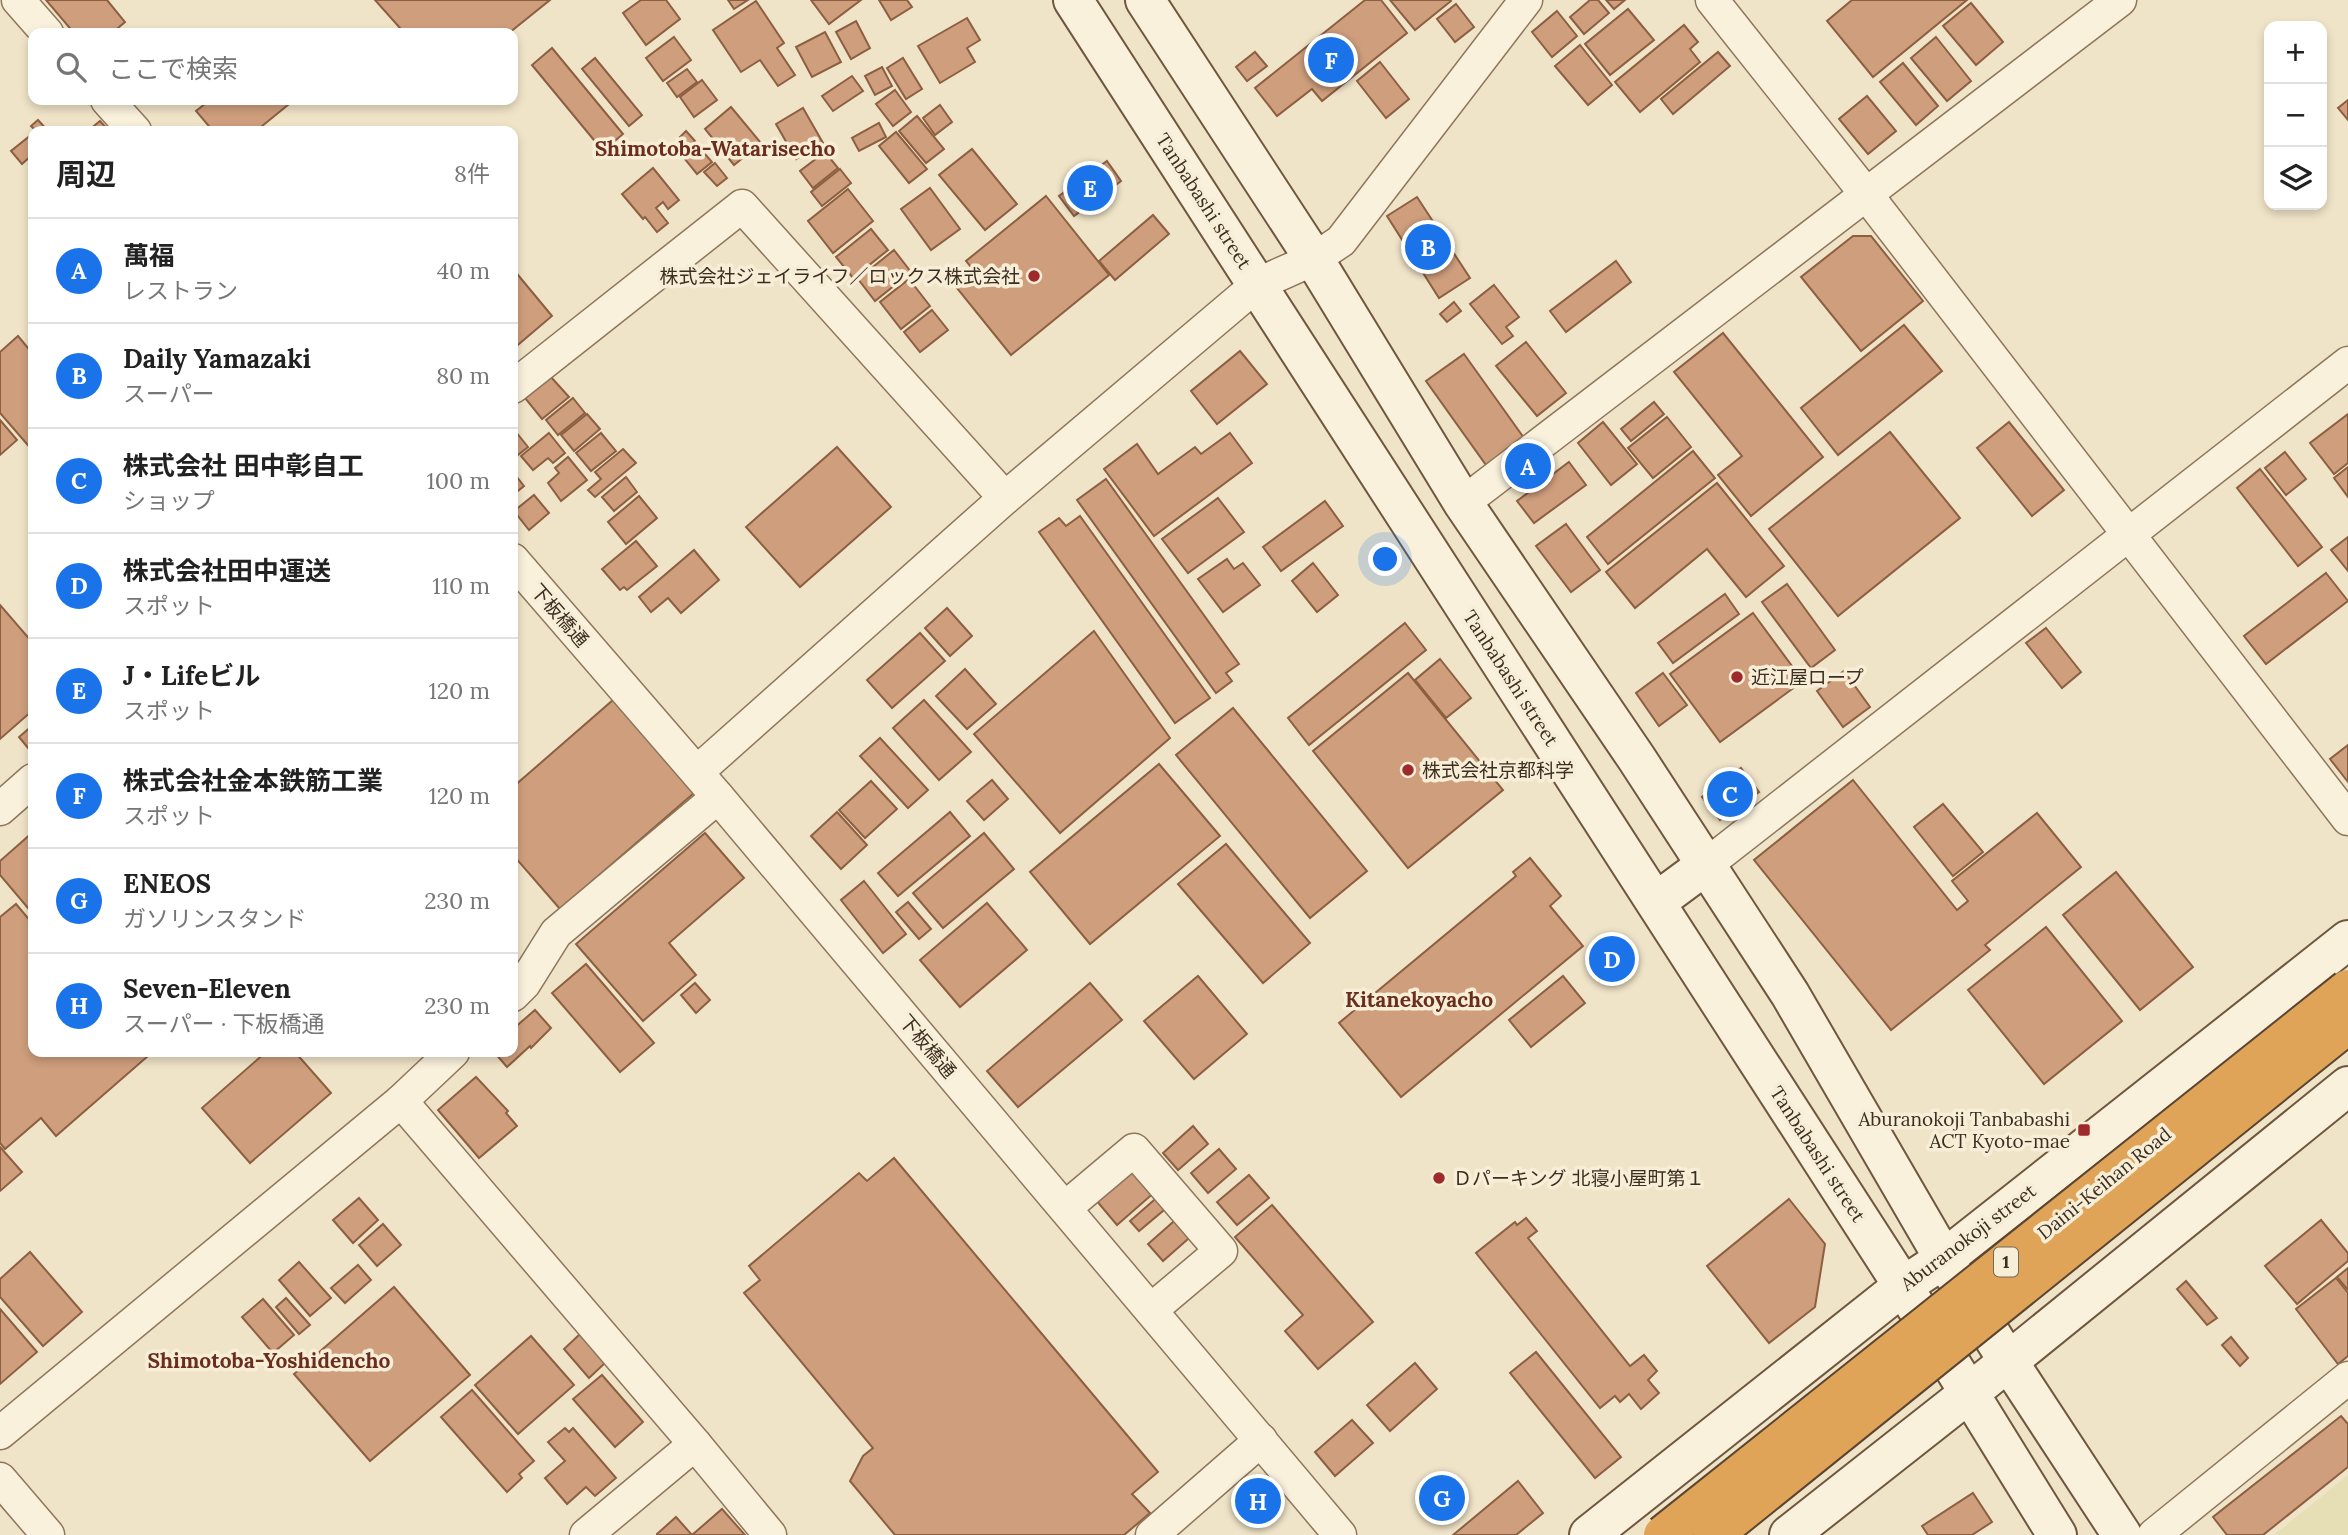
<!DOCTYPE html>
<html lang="ja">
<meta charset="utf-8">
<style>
:root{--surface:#fff;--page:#f2f2f2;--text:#222;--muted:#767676;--line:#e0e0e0;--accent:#1a73e8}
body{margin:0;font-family:Lora,"Noto Sans JP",serif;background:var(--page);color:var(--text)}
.controls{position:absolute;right:21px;top:21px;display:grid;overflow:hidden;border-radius:14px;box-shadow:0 4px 10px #0003}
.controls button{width:63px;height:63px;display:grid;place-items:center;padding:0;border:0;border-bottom:2px solid var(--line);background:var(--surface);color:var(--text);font:35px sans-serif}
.you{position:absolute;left:1386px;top:560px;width:24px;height:24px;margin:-18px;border:5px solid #fff;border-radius:50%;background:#1a73e8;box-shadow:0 0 0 10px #1a73e833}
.badge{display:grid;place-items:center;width:46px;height:46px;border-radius:50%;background:var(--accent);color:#fff;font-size:23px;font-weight:700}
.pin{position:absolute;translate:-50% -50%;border:4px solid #fff;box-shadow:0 2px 7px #0006}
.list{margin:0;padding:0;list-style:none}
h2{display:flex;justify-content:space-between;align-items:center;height:91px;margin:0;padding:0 28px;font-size:30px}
h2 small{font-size:23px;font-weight:400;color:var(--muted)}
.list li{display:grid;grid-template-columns:46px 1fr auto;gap:21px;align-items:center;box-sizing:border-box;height:105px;padding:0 28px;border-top:2px solid var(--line)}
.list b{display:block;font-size:26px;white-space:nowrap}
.list p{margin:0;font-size:23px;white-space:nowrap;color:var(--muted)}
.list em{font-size:23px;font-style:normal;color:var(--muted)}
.icon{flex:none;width:38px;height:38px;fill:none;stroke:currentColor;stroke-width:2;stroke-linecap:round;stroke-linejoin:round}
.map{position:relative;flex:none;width:2348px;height:1535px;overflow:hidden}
.search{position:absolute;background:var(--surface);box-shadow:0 4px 10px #0003;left:28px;top:28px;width:490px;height:77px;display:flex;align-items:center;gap:18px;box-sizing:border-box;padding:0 24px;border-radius:14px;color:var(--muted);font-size:26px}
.panel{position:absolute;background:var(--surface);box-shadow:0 4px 10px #0003;left:28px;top:126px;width:490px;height:931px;border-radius:14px}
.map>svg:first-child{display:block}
.farmland{fill:#e6deb5}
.building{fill:#cf9f7d;stroke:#8d5f41;stroke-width:2}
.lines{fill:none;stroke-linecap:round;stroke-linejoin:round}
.street-casing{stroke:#8d765c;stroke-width:35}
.secondary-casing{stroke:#6f573f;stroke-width:42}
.street{stroke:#faf1dc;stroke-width:32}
.secondary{stroke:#faf1dc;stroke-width:38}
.highway-bridge-casing{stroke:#5b4430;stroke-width:42;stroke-linecap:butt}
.highway-bridge{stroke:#e0a458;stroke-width:38}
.poi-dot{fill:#9e2a2b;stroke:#f7eed8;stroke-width:2.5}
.labels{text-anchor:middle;stroke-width:7;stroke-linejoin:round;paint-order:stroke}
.shield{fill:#f7eed8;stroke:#756857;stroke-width:2}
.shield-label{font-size:18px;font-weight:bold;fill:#3d2e20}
.street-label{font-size:19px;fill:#3d2e20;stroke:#f7eed8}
.poi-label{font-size:19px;fill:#3d2e20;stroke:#f7eed8;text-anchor:start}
.neighbourhood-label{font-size:21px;font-weight:bold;fill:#6b2e1e;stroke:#f7eed8}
</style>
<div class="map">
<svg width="2348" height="1535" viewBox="0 0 2348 1535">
<rect width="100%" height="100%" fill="#f0e4c8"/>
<polygon class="farmland" points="2348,1475 2348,1535 2274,1535"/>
<g class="building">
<polygon points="46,0 107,0 125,22 112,33 74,33"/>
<polygon points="375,0 550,0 509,33 394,33 400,28"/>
<polygon points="641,0 666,0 680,19 646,45 623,13"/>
<polygon points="728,0 748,0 734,9"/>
<polygon points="811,0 861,0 829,24"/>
<polygon points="879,0 907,0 912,7 891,20"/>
<polygon points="1365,0 1381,0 1407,33 1322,101 1312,89 1277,116 1255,88"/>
<polygon points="1390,0 1450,0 1451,1 1415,30"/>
<polygon points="1590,0 1598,0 1609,13 1584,34 1570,17"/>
<polygon points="1606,0 1625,0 1614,9"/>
<polygon points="1852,0 1967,0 1873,77 1827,21"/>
<polygon points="756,1 784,43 777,48 795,75 778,86 760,60 741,72 713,30"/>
<polygon points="1971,3 2003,42 1976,65 1943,26"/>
<polygon points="1456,4 1474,27 1455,42 1437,19"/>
<polygon points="1628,9 1654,40 1610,75 1585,44"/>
<polygon points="1557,11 1577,36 1552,57 1532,32"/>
<polygon points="967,18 980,40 967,48 975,62 940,83 918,46"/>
<polygon points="856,21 870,48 851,59 836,32"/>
<polygon points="1684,25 1698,42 1690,49 1700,62 1640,112 1615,82"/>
<polygon points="825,32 841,62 812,77 796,47"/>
<polygon points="674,37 691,60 663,81 646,58"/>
<polygon points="1936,37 1971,81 1947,101 1911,58"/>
<polygon points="1580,45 1612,85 1588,105 1555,66"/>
<polygon points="552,48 623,134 603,151 532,65"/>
<polygon points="1255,52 1267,66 1247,81 1236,67"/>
<polygon points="1718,52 1730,66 1673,114 1661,99"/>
<polygon points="595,58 642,115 629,126 582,69"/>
<polygon points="903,58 922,89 906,99 887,68"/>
<polygon points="1380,62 1409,99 1386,118 1357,81"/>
<polygon points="1903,63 1938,106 1916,125 1880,82"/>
<polygon points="882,67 892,86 875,95 865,76"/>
<polygon points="687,69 697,82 677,97 667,83"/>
<polygon points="852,76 863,91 833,111 822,96"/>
<polygon points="702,80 717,100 694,117 680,97"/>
<polygon points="895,90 911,112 893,126 876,104"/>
<polygon points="1867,96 1896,131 1868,154 1839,119"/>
<polygon points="210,100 294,100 256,131 213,131 196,111"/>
<polygon points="2348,100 2348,120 2338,108"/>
<polygon points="940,105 952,122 935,135 923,118"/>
<polygon points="731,107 761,143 734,165 705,129"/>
<polygon points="803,108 823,143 796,159 776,124"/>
<polygon points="917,116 944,149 926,163 899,131"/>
<polygon points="38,120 48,131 36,131 31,126"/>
<polygon points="100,121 109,131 88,131"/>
<polygon points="879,123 886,137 859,151 852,138"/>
<polygon points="686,131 695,141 688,147 680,137"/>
<polygon points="896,132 927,169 909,183 879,146"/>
<polygon points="31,135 33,138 33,154 22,164 11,151"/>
<polygon points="698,146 712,162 697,174 684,158"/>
<polygon points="972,149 1017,204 985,230 939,175"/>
<polygon points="825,152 838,168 813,188 800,171"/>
<polygon points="1107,161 1121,181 1074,216 1059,196"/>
<polygon points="715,163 727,178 717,186 704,172"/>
<polygon points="653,168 679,200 668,209 663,202 656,208 668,223 657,232 645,217 643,219 622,194"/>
<polygon points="840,169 851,183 822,206 811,192"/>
<polygon points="930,188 960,229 931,250 901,209"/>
<polygon points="848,189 873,221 833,253 808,221"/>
<polygon points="1046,196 1109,275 1011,355 952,282 971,267 966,261"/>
<polygon points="1417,197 1470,278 1439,298 1387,216"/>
<polygon points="1153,215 1169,234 1115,280 1099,261"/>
<polygon points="871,229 888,250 853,278 836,257"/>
<polygon points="1853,236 1871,236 1923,301 1861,351 1801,277"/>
<polygon points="894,250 911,272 875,301 858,279"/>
<polygon points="1616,261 1631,282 1566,332 1550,311"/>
<polygon points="513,269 552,316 513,349"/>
<polygon points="909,279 930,306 901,329 880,302"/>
<polygon points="1494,285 1519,317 1506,327 1513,336 1502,344 1470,304"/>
<polygon points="1454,302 1461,311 1447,322 1440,314"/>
<polygon points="932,310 948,330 920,352 904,332"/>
<polygon points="1904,325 1942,371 1838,455 1801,408"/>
<polygon points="1723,333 1823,457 1751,516 1718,475 1742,456 1674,372"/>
<polygon points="18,336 33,354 33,451 0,413 0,352"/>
<polygon points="1526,342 1566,393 1537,416 1496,366"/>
<polygon points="1240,351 1267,384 1217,424 1191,391"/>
<polygon points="1464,354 1524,438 1486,465 1426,381"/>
<polygon points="551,377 569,397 542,419 525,398"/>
<polygon points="573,398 585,413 558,435 546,420"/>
<polygon points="1654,402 1664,414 1631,441 1621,429"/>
<polygon points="587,414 600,429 574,451 561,435"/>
<polygon points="2348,414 2348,463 2334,474 2310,443"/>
<polygon points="1667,417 1691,447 1653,478 1628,448"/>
<polygon points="0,420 17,440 0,455"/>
<polygon points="1603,422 1637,464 1611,485 1578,443"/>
<polygon points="2009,422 2064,490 2032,516 1977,448"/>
<polygon points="516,432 528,447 513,459 513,435"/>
<polygon points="1890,432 1960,518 1838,616 1769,529"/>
<polygon points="549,433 565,453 553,463 548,458 533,470 521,456"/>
<polygon points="601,433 616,451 591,471 576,453"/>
<polygon points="1230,433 1252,463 1154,536 1104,469 1137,444 1158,474 1195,447 1201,454"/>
<polygon points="837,447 891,507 800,587 746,527"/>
<polygon points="623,449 636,463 595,497 588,490 601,479 595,472"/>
<polygon points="1693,451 1715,478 1608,564 1587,537"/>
<polygon points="2285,452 2306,479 2286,495 2265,468"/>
<polygon points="568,457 587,480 561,501 548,483 559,473 555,468"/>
<polygon points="1569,462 1586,485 1534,523 1517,501"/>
<polygon points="2348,467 2348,497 2334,478"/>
<polygon points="2260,469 2322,547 2298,566 2237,488"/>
<polygon points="513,472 524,486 513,495"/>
<polygon points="626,477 637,492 614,511 602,497"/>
<polygon points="1106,479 1239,664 1226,673 1232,681 1216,693 1077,500"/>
<polygon points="1717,483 1784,566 1746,597 1707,549 1635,608 1606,572"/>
<polygon points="534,495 549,513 529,530 514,511"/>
<polygon points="639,496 657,518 626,544 608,522"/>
<polygon points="1218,498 1244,532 1188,573 1162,539"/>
<polygon points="1325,501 1343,526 1281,571 1263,547"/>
<polygon points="1080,516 1210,698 1175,723 1039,532 1059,518 1066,526"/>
<polygon points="1566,524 1600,570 1571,592 1536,546"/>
<polygon points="2348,537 2348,571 2331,550"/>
<polygon points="636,541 657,566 627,590 624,587 620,590 602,569"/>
<polygon points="694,550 719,580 681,613 668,598 651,612 639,597"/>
<polygon points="1227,559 1234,569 1243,563 1260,585 1223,612 1198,579"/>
<polygon points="1313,563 1338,595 1317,612 1292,581"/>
<polygon points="2326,573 2348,601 2266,664 2244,636"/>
<polygon points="1787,584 1835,650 1811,668 1762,602"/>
<polygon points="1725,594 1739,614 1673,663 1658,643"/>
<polygon points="0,605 33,643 33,710 0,739"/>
<polygon points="947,608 972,636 950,656 925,628"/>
<polygon points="1753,613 1803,681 1720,742 1670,674"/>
<polygon points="1405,623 1426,650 1309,745 1288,718"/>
<polygon points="2046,628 2081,672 2062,688 2026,643"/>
<polygon points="1094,631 1170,738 1060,833 974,734"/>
<polygon points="920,633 945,661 892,708 867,680"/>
<polygon points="1440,659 1471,698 1446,718 1415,680"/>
<polygon points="965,669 996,704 967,729 936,696"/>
<polygon points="1844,671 1870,707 1843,727 1817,691"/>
<polygon points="1408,673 1503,790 1408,868 1313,751"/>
<polygon points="1663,673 1687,705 1659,726 1636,693"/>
<polygon points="613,700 694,793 560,909 513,855 513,787"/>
<polygon points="924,700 971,752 939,780 893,728"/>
<polygon points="1233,708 1367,871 1310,918 1176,755"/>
<polygon points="33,725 33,754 19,737"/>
<polygon points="880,738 928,790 908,808 860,756"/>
<polygon points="2348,745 2348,782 2330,759"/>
<polygon points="1159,764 1220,836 1090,944 1030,872"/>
<polygon points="1741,768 1759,792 1720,820 1702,797"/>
<polygon points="992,780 1008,799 984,820 967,801"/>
<polygon points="1853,780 1957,910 1968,901 1952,881 2037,813 2081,867 1985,945 1990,950 1891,1030 1754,860"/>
<polygon points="871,781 897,809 865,838 839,810"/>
<polygon points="1943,804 1983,852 1953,876 1914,827"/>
<polygon points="837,812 867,845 841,869 811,836"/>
<polygon points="950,812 970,836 898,896 878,873"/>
<polygon points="33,832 33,914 0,875 0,861"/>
<polygon points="705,833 744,878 669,943 696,975 643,1021 576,944"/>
<polygon points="984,833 1014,869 943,928 913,893"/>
<polygon points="1226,844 1310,943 1263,983 1178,884"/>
<polygon points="1530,858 1561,896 1550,906 1583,946 1401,1097 1339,1023 1516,876 1513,872"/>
<polygon points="2116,872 2193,967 2140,1010 2063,915"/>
<polygon points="864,881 906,934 883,953 841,900"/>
<polygon points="908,902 931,929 919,939 896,912"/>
<polygon points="987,903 1027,950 960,1007 920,960"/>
<polygon points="16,904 33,924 33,1052 144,1052 148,1056 56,1136 41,1118 5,1149 0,1143 0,917"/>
<polygon points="2046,927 2122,1021 2044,1084 1968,990"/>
<polygon points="1620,938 1634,955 1603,981 1589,963"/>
<polygon points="586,964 654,1043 620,1072 552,993"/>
<polygon points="1198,976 1247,1034 1194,1079 1144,1021"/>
<polygon points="1563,976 1585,1003 1531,1047 1509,1020"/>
<polygon points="695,983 710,1000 696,1013 681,995"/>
<polygon points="1090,983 1122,1020 1018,1107 987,1071"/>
<polygon points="535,1010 551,1028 531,1048 530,1046 507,1067 494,1052 513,1052 513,1029"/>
<polygon points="266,1052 295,1052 331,1093 250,1163 202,1108"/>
<polygon points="476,1077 508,1111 506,1113 517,1126 479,1158 438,1110"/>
<polygon points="1193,1126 1208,1144 1178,1170 1163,1153"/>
<polygon points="0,1147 22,1172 0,1191"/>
<polygon points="1219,1149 1236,1169 1208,1193 1191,1173"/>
<polygon points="894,1158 1158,1472 1132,1494 1150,1513 1124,1535 895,1535 850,1481 863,1456 873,1448 744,1293 760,1280 749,1266 859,1173 867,1181"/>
<polygon points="1135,1166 1156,1191 1117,1225 1096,1200"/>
<polygon points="1249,1175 1269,1198 1237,1225 1217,1202"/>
<polygon points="1161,1194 1170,1205 1139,1231 1130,1221"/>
<polygon points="359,1198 378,1220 353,1243 333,1220"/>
<polygon points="1789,1199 1825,1244 1815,1307 1769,1343 1707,1266"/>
<polygon points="1272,1205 1373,1322 1318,1369 1285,1331 1303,1315 1235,1237"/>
<polygon points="1181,1215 1196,1232 1163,1261 1148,1244"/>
<polygon points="1526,1218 1537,1231 1528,1238 1630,1366 1644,1355 1657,1371 1648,1380 1659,1393 1641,1409 1629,1394 1620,1402 1615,1396 1600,1408 1476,1253 1515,1222 1517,1225"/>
<polygon points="2321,1220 2348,1253 2348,1261 2297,1304 2265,1266"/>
<polygon points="383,1224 401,1245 377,1266 359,1245"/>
<polygon points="30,1252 82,1312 43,1346 0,1297 0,1279"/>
<polygon points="299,1262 331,1298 310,1316 279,1280"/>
<polygon points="358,1265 371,1280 345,1303 331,1288"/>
<polygon points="2348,1268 2348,1290 2337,1277"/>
<polygon points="2336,1278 2348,1293 2348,1356 2338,1364 2296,1309"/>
<polygon points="2186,1281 2217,1318 2207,1325 2177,1289"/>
<polygon points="394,1287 470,1375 370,1461 294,1374"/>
<polygon points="286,1298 310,1325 299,1334 276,1307"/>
<polygon points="263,1299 294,1335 273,1353 242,1317"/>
<polygon points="0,1309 37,1352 0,1384"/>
<polygon points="580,1334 605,1363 589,1378 564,1349"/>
<polygon points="531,1336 574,1385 518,1434 475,1385"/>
<polygon points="2231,1337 2248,1358 2240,1366 2222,1345"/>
<polygon points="1536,1352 1621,1457 1595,1478 1510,1373"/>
<polygon points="1415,1363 1437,1389 1390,1431 1367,1405"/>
<polygon points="602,1375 643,1422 615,1447 573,1399"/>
<polygon points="472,1390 534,1461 519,1474 522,1478 507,1492 441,1417"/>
<polygon points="2341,1416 2348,1424 2348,1467 2263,1535 2227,1535 2213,1517"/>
<polygon points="1352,1420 1373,1443 1335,1476 1315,1452"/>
<polygon points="565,1428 569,1432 573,1428 616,1478 595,1496 586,1487 567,1504 545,1478 565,1461 548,1442"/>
<polygon points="1518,1481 1543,1513 1516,1535 1453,1535"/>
<polygon points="1973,1493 1992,1522 1972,1535 1928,1535 1922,1526"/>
<polygon points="722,1509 745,1535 692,1535"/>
<polygon points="676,1517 692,1535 657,1535 657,1534"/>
</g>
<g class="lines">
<g class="street-casing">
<g id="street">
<polyline points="18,0 47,33"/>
<polyline points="1712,0 1866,194 2348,819"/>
<polyline points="107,100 135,131"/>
<polyline points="513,387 742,206 1005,498"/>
<polyline points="1463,503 2120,0"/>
<polyline points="513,560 718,797 1340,1535"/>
<polyline points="697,772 1005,498 1258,284 1314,259 1341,241 1526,0"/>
<polyline points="0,809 33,780"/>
<polyline points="1706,865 2348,363"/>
<polyline points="513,995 524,984 556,933 718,797"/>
<polyline points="401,1101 695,1444 770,1535"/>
<polyline points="1065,1208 1134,1150 1221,1251 1151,1310"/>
<polyline points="0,1433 401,1101 453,1052"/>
<polyline points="0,1479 48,1535"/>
<polyline points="586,1535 695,1444"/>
<polyline points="1152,1535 1261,1440"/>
<polyline points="2154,1535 2348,1378"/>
</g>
</g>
<g class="secondary-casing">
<g id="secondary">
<polyline points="1073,0 1903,1286 2057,1535"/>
<polyline points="1145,0 1314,259 1463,503 1637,759 1790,994 1944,1259 2008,1361 2122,1535"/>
<polyline points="1656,902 1706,865"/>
<polyline points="1589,1535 1903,1286 1944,1259 2348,940"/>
<polyline points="1789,1535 1968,1394 2348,1086"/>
</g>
</g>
<use href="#street" class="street"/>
<use href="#secondary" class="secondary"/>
<g class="highway-bridge-casing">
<g id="highway-bridge">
<polyline points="1663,1535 2348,989"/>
<polyline points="1713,1535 2348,1024"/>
</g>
</g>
<use href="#highway-bridge" class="highway-bridge"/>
</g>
<g class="poi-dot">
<circle cx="1034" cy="276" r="7"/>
<circle cx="1737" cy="677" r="7"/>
<circle cx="1408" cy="770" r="7"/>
<rect x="2077" y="1123" width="14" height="14" rx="3.5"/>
<circle cx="1439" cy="1178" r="7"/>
</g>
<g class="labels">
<rect class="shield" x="1994" y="1247.5" width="24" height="29" rx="5"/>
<g class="shield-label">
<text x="2006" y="1268">1</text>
</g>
<g class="street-label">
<text transform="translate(1204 201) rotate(57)" y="7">Tanbabashi street</text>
<text transform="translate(560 615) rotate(49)" y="7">下板橋通</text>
<text transform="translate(1511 678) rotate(57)" y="7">Tanbabashi street</text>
<text transform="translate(928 1046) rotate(50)" y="7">下板橋通</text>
<text transform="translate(1818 1154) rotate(57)" y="7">Tanbabashi street</text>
<text transform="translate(2104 1183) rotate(-39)" y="7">Daini-Keihan Road</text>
<text transform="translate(1968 1237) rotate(-37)" y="7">Aburanokoji street</text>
</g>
<g class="poi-label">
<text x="1020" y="283" text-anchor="end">株式会社ジェイライフ／ロックス株式会社</text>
<text x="1751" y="684">近江屋ロープ</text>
<text x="1422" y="777">株式会社京都科学</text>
<text x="2070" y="1126" text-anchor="end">Aburanokoji Tanbabashi<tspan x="2070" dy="22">ACT Kyoto-mae</tspan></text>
<text x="1453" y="1185">Ｄパーキング 北寝小屋町第１</text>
</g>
<g class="neighbourhood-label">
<text x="715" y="156">Shimotoba-Watarisecho</text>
<text x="1419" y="1007">Kitanekoyacho</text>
<text x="269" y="1368">Shimotoba-Yoshidencho</text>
</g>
</g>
</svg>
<div class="controls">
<button>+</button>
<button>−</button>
<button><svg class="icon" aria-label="layers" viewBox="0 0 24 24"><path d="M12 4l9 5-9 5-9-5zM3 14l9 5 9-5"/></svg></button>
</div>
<div class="you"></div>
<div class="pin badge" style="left:1528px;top:466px">A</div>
<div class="pin badge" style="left:1428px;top:247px">B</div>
<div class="pin badge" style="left:1730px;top:794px">C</div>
<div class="pin badge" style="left:1612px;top:959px">D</div>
<div class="pin badge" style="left:1090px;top:188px">E</div>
<div class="pin badge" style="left:1331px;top:60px">F</div>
<div class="pin badge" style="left:1442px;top:1498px">G</div>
<div class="pin badge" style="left:1258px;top:1501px">H</div>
<div class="search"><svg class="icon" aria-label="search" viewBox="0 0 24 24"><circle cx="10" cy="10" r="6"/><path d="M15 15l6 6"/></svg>ここで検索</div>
<section class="panel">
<h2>周辺<small>8件</small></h2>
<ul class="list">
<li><span class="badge">A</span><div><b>萬福</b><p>レストラン</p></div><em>40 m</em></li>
<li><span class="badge">B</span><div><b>Daily Yamazaki</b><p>スーパー</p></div><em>80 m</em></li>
<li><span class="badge">C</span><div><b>株式会社 田中彰自工</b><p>ショップ</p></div><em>100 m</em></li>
<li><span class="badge">D</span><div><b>株式会社田中運送</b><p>スポット</p></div><em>110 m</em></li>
<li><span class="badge">E</span><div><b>J・Lifeビル</b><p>スポット</p></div><em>120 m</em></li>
<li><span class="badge">F</span><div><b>株式会社金本鉄筋工業</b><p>スポット</p></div><em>120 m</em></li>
<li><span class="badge">G</span><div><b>ENEOS</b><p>ガソリンスタンド</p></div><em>230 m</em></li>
<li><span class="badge">H</span><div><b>Seven-Eleven</b><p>スーパー · 下板橋通</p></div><em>230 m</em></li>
</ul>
</section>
</div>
